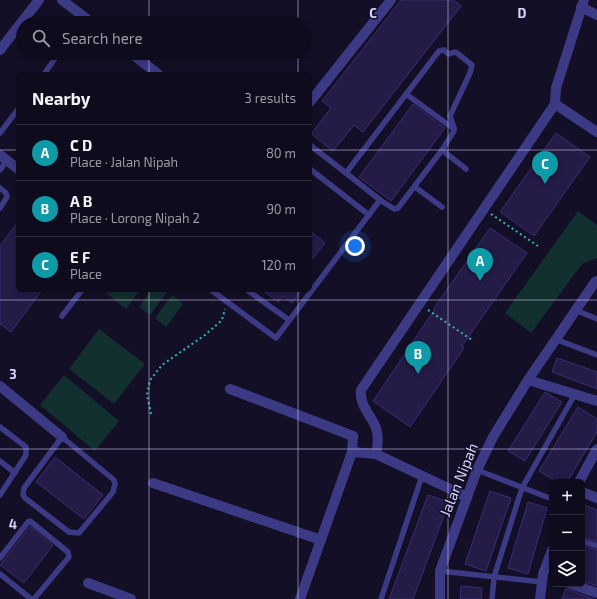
<!DOCTYPE html>
<meta charset="utf-8">
<style>
:root{--surface:#0e0b1c;--page:#171425;--text:#f1f3f6;--muted:#9b9ba3;--line:#2e2b3b;--accent:#0b8043}
body{margin:0;font-family:"Exo 2",sans-serif;background:var(--page);color:var(--text)}
.controls{position:absolute;right:12px;bottom:12px;display:grid;overflow:hidden;border-radius:6px;box-shadow:0 2px 6px #0003}
.controls button{width:36px;height:36px;display:grid;place-items:center;padding:0;border:0;border-bottom:1px solid var(--line);background:var(--surface);color:var(--text);font:20px sans-serif}
.you{position:absolute;left:355px;top:246px;width:14px;height:14px;margin:-10px;border:3px solid #fff;border-radius:50%;background:#1a73e8;box-shadow:0 0 0 6px #1a73e833}
.badge{display:grid;place-items:center;width:26px;height:26px;border-radius:50%;background:var(--accent);color:#fff;font-size:13px;font-weight:700}
.pin{position:absolute;translate:-50% -33px;filter:drop-shadow(0 1px 2px #0008)}
.pin::after{content:'';position:absolute;top:21px;width:14px;height:12px;background:inherit;clip-path:polygon(0 0,100% 0,50% 100%)}
.list{margin:0;padding:0;list-style:none}
h2{display:flex;justify-content:space-between;align-items:center;height:52px;margin:0;padding:0 16px;font-size:17px}
h2 small{font-size:13px;font-weight:400;color:var(--muted)}
.list li{display:grid;grid-template-columns:26px 1fr auto;gap:12px;align-items:center;box-sizing:border-box;height:56px;padding:0 16px;border-top:1px solid var(--line)}
.list b{display:block;font-size:15px;white-space:nowrap}
.list p{margin:0;font-size:13px;white-space:nowrap;color:var(--muted)}
.list em{font-size:13px;font-style:normal;color:var(--muted)}
.icon{flex:none;width:22px;height:22px;fill:none;stroke:currentColor;stroke-width:2;stroke-linecap:round;stroke-linejoin:round}
.map{position:relative;flex:none;width:597px;height:599px;overflow:hidden}
.search{position:absolute;background:var(--surface);box-shadow:0 2px 6px #0003;left:16px;top:16px;width:296px;height:44px;display:flex;align-items:center;gap:10px;box-sizing:border-box;padding:0 14px;border-radius:22px;color:var(--muted);font-size:15px}
.panel{position:absolute;background:var(--surface);box-shadow:0 2px 6px #0003;left:16px;top:72px;width:296px;height:220px;border-radius:6px}
.map>svg:first-child{display:block}
.green{fill:#12302f}
.building{fill:#241b47;stroke:#3b2d73}
.lines{fill:none;stroke-linecap:round;stroke-linejoin:round}
.path{stroke:#2fb8b0;stroke-width:2;stroke-dasharray:2 3;stroke-linecap:butt}
.lane{stroke:#3d3a85;stroke-width:5.5}
.street{stroke:#3d3a85;stroke-width:10}
.grid{fill:none;stroke:#d9d4ff;stroke-width:1;stroke-opacity:0.55}
.labels{text-anchor:middle;stroke-width:3;stroke-linejoin:round;paint-order:stroke}
.street-label{font-size:15px;fill:#d9d4ff;stroke:#130f26}
.grid-label{font-size:13px;text-anchor:middle;font-weight:bold;fill:#d9d4ff;stroke:#130f26;stroke-width:3;stroke-linejoin:round;paint-order:stroke}
</style>
<div class="map">
<svg width="597" height="599" viewBox="0 0 597 599">
<rect width="100%" height="100%" fill="#130f26"/>
<g class="green">
<polygon points="578,211 597,225 597,258 582,264 531,333 505,313"/>
<polygon points="109,290 140,290 126,309 106,293"/>
<polygon points="151,290 165,290 167,292 150,315 139,307"/>
<polygon points="172,295 183,304 166,327 155,318"/>
<polygon points="99,329 145,364 114,404 69,369"/>
<polygon points="64,375 119,421 95,451 40,405"/>
</g>
<g class="building">
<polygon points="401,0 453,0 461,6 363,132 354,125 333,151 311,134 331,108 322,101"/>
<polygon points="413,104 445,128 391,201 359,177"/>
<polygon points="556,133 590,157 534,236 500,212"/>
<polygon points="18,222 18,290 42,290 11,332 0,324 0,246"/>
<polygon points="490,228 527,253 462,346 464,348 410,427 373,401 435,309 434,308"/>
<polygon points="310,231 325,243 310,262"/>
<polygon points="262,290 302,290 292,303 283,296 278,302"/>
<polygon points="557,358 597,372 597,389 552,372"/>
<polygon points="545,392 562,402 525,461 508,451"/>
<polygon points="578,407 597,419 597,432 567,482 557,482 539,471"/>
<polygon points="55,457 103,495 84,519 36,482"/>
<polygon points="490,491 511,498 486,571 465,564"/>
<polygon points="428,495 449,502 413,599 389,599"/>
<polygon points="528,502 547,508 528,574 508,568"/>
<polygon points="582,504 597,510 597,542 582,537"/>
<polygon points="30,526 53,545 24,583 0,565"/>
<polygon points="582,545 597,550 597,586 582,581"/>
<polygon points="461,586 482,588 481,599 460,599"/>
<polygon points="566,588 569,590 594,599 562,599"/>
</g>
<g class="lines">
<g class="path">
<polyline points="491,214 538,246"/>
<polyline points="428,310 472,340"/>
<polyline points="151,414 147,395 150,380 162,365 205,335 222,320 225,309"/>
</g>
<g class="lane">
<polyline points="44,74 59,53"/>
<polyline points="406,94 454,129"/>
<polyline points="0,133 18,109"/>
<polyline points="310,145 346,173 439,51 444,50 448,54 455,52 457,53 472,65 470,73 450,116 454,128 454,131 442,150 398,208 394,209 380,200"/>
<polyline points="442,150 466,169"/>
<polyline points="310,169 369,215"/>
<polyline points="0,170 7,160"/>
<polyline points="415,187 442,207"/>
<polyline points="0,188 6,193 7,197 0,208"/>
<polyline points="211,290 276,338 380,200 346,173"/>
<polyline points="247,290 289,320"/>
<polyline points="575,310 597,319"/>
<polyline points="62,316 82,290"/>
<polyline points="555,339 597,355"/>
<polyline points="0,427 26,447 26,455 0,495"/>
<polygon points="62,437 114,480 115,484 113,492 79,533 69,532 25,498 23,495 24,488"/>
<polyline points="0,461 15,473"/>
<polyline points="477,470 552,499"/>
<polyline points="582,541 597,546"/>
<polyline points="0,558 28,522 30,521 68,552 69,557 34,599"/>
<polyline points="440,571 542,582"/>
<polyline points="0,574 31,599"/>
<polyline points="381,599 422,476"/>
<polyline points="492,599 494,577 522,488 575,394"/>
</g>
<g class="street">
<polyline points="62,0 92,23"/>
<polyline points="581,7 597,15"/>
<polyline points="0,50 39,0"/>
<polyline points="131,53 158,74"/>
<polyline points="310,102 391,0"/>
<polyline points="555,104 556,88 584,0"/>
<polyline points="0,155 18,169"/>
<polyline points="528,380 597,401"/>
<polyline points="0,386 62,437"/>
<polyline points="230,389 353,436 352,452 300,599"/>
<polyline points="352,452 376,454 467,497"/>
<path d="M376,454C378,445 379,437 376,428C371,415 359,405 361,390L555,104L597,132"/>
<polyline points="579,482 597,449"/>
<polyline points="153,483 321,540"/>
<polyline points="582,492 597,498"/>
<polyline points="88,583 131,599"/>
<polyline points="571,584 597,593"/>
<polyline points="440,599 440,571 477,470 493,437 528,380 595,282 597,281"/>
<polyline points="540,599 543,574 552,550"/>
</g>
</g>
<path class="grid" d="M149,0V23M298,0V23M448,0V599M149,53V74M298,53V74M0,150H18M310,150H597M149,290V599M298,290V599M0,300H597M0,449H597"/>
<g class="labels">
<g class="street-label">
<text transform="translate(459 480) rotate(-68)" y="5">Jalan Nipah</text>
</g>
</g>
<g class="grid-label">
<text x="373" y="18">C</text>
<text x="522" y="18">D</text>
<text x="13" y="379">3</text>
<text x="13" y="529">4</text>
</g>
</svg>
<div class="controls">
<button>+</button>
<button>−</button>
<button><svg class="icon" aria-label="layers" viewBox="0 0 24 24"><path d="M12 4l9 5-9 5-9-5zM3 14l9 5 9-5"/></svg></button>
</div>
<div class="you"></div>
<div class="pin badge" style="left:480px;top:281px;background:#0f9aa8">A</div>
<div class="pin badge" style="left:418px;top:374px;background:#0f9aa8">B</div>
<div class="pin badge" style="left:545px;top:184px;background:#0f9aa8">C</div>
<div class="search"><svg class="icon" aria-label="search" viewBox="0 0 24 24"><circle cx="10" cy="10" r="6"/><path d="M15 15l6 6"/></svg>Search here</div>
<section class="panel">
<h2>Nearby<small>3 results</small></h2>
<ul class="list">
<li><span class="badge" style="background:#0f9aa8">A</span><div><b>C D</b><p>Place · Jalan Nipah</p></div><em>80 m</em></li>
<li><span class="badge" style="background:#0f9aa8">B</span><div><b>A B</b><p>Place · Lorong Nipah 2</p></div><em>90 m</em></li>
<li><span class="badge" style="background:#0f9aa8">C</span><div><b>E F</b><p>Place</p></div><em>120 m</em></li>
</ul>
</section>
</div>
